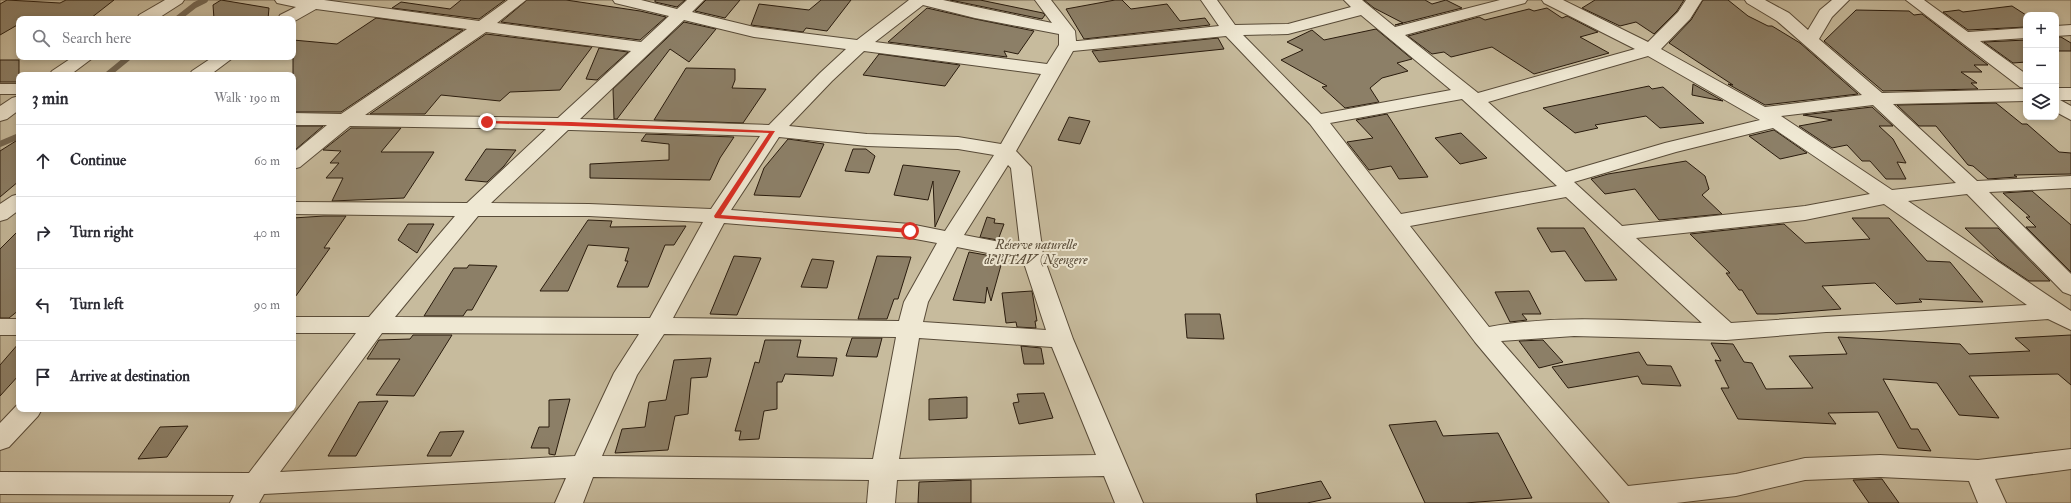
<!DOCTYPE html>
<meta charset="utf-8">
<style>
:root{--surface:#fff;--page:#f7f7f7;--text:#2b2b33;--muted:#7c7c81;--line:#e1e1e2}
body{margin:0;font-family:"IM FELL Double Pica",serif;background:var(--page);color:var(--text)}
.controls{position:absolute;right:12px;top:12px;display:grid;overflow:hidden;border-radius:8px;box-shadow:0 2px 6px #0003}
.controls button{width:36px;height:36px;display:grid;place-items:center;padding:0;border:0;border-bottom:1px solid var(--line);background:var(--surface);color:var(--text);font:20px sans-serif}
.stop{position:absolute;width:12px;height:12px;margin:-9px;border:3px solid #d93025;border-radius:50%;background:#fff}
.stop.end{background:#d93025;border-color:#fff;box-shadow:0 1px 4px #0008}
.list{margin:0;padding:0;list-style:none}
h2{display:flex;justify-content:space-between;align-items:center;height:52px;margin:0;padding:0 16px;font-size:17px}
h2 small{font-size:13px;font-weight:400;color:var(--muted)}
.list li{display:grid;grid-template-columns:26px 1fr auto;gap:12px;align-items:center;box-sizing:border-box;height:72px;padding:0 16px;border-top:1px solid var(--line)}
.list b{display:block;font-size:15px;white-space:nowrap}
.list em{font-size:13px;font-style:normal;color:var(--muted)}
.icon{flex:none;width:22px;height:22px;fill:none;stroke:currentColor;stroke-width:2;stroke-linecap:round;stroke-linejoin:round}
.map{position:relative;flex:none;width:2071px;height:503px;overflow:hidden}
.search{position:absolute;background:var(--surface);box-shadow:0 2px 6px #0003;left:16px;top:16px;width:280px;height:44px;display:flex;align-items:center;gap:10px;box-sizing:border-box;padding:0 14px;border-radius:8px;color:var(--muted);font-size:15px}
.panel{position:absolute;background:var(--surface);box-shadow:0 2px 6px #0003;left:16px;top:72px;width:280px;height:340px;border-radius:8px}
.map>svg:first-child{display:block}
.green{fill:#c7bb9d;stroke:#786b55;fill-rule:evenodd}
.lines{fill:none;stroke-linecap:round;stroke-linejoin:round}
.stream{stroke:#746752;stroke-width:6}
.building{fill:#8c7f67;stroke:#291b0d}
.minor-casing{stroke:#584b38;stroke-width:2}
.minor{fill:#efe8d3;fill-rule:evenodd}
.route{fill:#d93025}
.labels{text-anchor:middle;stroke-width:4;stroke-linejoin:round;paint-order:stroke}
.park-label{font-size:13px;font-style:italic;fill:#584b38;stroke:#efe8d3}
</style>
<div class="map">
<svg width="2071" height="503" viewBox="0 0 2071 503">
<rect width="100%" height="100%" fill="#e7dcbb"/>
<filter id="stains"><feTurbulence type="fractalNoise" baseFrequency=".005" numOctaves="4"/><feColorMatrix values="0 0 0 0 .2 0 0 0 0 .09 0 0 0 0 .02 0 0 0 .5 -.17"/></filter>
<radialGradient id="worn" r=".72"><stop offset=".6" stop-color="#630" stop-opacity="0"/><stop offset="1" stop-color="#630" stop-opacity=".3"/></radialGradient>
<path class="green" d="M0,0H2071V503H0ZM2026,15H2056V117H2026ZM19,19H293V57H19ZM19,75H293V409H19Z"/>
<g class="lines">
<g class="stream">
<polyline points="177,19 195,5 205,0"/>
<polyline points="107,75 129,57"/>
<polyline points="0,144 19,136"/>
</g>
</g>
<g class="building">
<polygon points="7,0 60,3 66,0 114,0 91,18 19,19 19,24 0,35 0,4"/>
<polygon points="221,0 269,8 268,19 214,19 213,5"/>
<polygon points="461,0 505,0 479,19 392,8 401,2 450,9"/>
<polygon points="527,0 566,0 640,11 666,17 640,40 501,22"/>
<polygon points="655,0 685,0 677,7 655,2"/>
<polygon points="706,0 740,0 725,18 695,11"/>
<polygon points="821,0 851,0 827,31 806,28 803,32 751,25 759,4 809,10"/>
<polygon points="950,0 980,0 1043,13 1045,15 1042,19"/>
<polygon points="1115,0 1122,0 1131,9 1167,4 1180,21 1205,18 1210,25 1084,39 1066,9"/>
<polygon points="1364,0 1425,0 1432,4 1446,0 1462,8 1395,25 1403,23 1374,8"/>
<polygon points="1595,0 1684,0 1677,11 1654,34 1636,22 1620,26 1582,8"/>
<polygon points="1703,0 1728,0 1748,16 1768,26 1772,26 1800,43 1858,94 1765,105 1728,84 1733,85 1669,43 1691,20"/>
<polygon points="2012,6 2026,15 2026,27 1968,30 1943,12 1959,10 1963,12"/>
<polygon points="927,8 975,19 1034,31 1018,54 1004,51 1007,57 888,42"/>
<polygon points="1547,8 1562,18 1567,16 1598,32 1580,37 1609,53 1534,74 1492,47 1451,57 1444,52 1432,54 1408,36 1479,17 1485,20 1529,9 1534,11"/>
<polygon points="1856,10 1909,11 1914,15 1922,14 1988,65 1974,65 1982,72 1961,72 1977,83 1971,83 1978,89 1883,91 1824,41"/>
<polygon points="376,18 463,30 341,112 293,112 293,40 337,44"/>
<polygon points="684,22 716,29 689,62 670,49 617,119 614,119 613,89"/>
<polygon points="1376,29 1412,59 1397,63 1408,71 1382,78 1370,88 1379,102 1345,108 1322,87 1327,86 1281,60 1303,50 1287,42 1312,30 1324,40"/>
<polygon points="486,34 592,47 560,90 510,92 500,101 441,95 425,114 370,114"/>
<polygon points="2056,37 2061,37 2071,43 2071,51 2056,51"/>
<polygon points="1218,38 1224,49 1099,62 1092,51"/>
<polygon points="2026,40 2026,62 2013,63 1984,42"/>
<polygon points="599,48 628,52 597,80 586,79"/>
<polygon points="879,54 960,65 945,86 863,75"/>
<rect x="0" y="60" width="19" height="22"/>
<polygon points="686,68 735,69 735,80 732,88 766,89 743,123 654,120"/>
<polygon points="1693,84 1723,101 1692,95"/>
<polygon points="1649,86 1652,89 1663,87 1704,123 1660,128 1646,116 1595,125 1598,128 1575,133 1543,108"/>
<polygon points="1996,103 2022,124 2027,124 2059,152 2071,153 2071,174 2014,175 2017,177 1988,179 1973,166 1968,165 1936,126 1919,126 1897,105"/>
<polygon points="1872,107 1893,126 1879,126 1893,139 1906,163 1897,162 1906,179 1886,179 1870,161 1862,161 1847,145 1832,148 1799,126 1832,120 1803,115"/>
<polygon points="1387,114 1428,177 1399,179 1391,166 1369,170 1347,142 1373,138 1356,120"/>
<polygon points="1069,117 1090,121 1080,144 1058,140"/>
<polygon points="293,126 323,126 295,150 293,149"/>
<polygon points="351,128 401,128 381,152 434,152 404,198 332,201 343,178 326,178 339,163 330,163 341,151 323,150"/>
<polygon points="1774,130 1807,153 1780,159 1749,136"/>
<polygon points="1461,133 1487,158 1460,164 1435,138"/>
<polygon points="646,134 734,137 720,158 710,180 590,178 590,164 669,160 669,144 641,141"/>
<polygon points="19,139 19,181 0,197 0,151"/>
<polygon points="788,139 824,144 800,197 754,195 764,168"/>
<polygon points="486,149 516,150 504,166 487,182 465,180"/>
<polygon points="853,149 866,149 875,156 869,173 845,171"/>
<polygon points="1686,161 1705,176 1709,189 1702,195 1722,214 1659,220 1635,189 1605,194 1591,179 1608,174"/>
<polygon points="903,165 960,171 935,227 933,181 928,200 894,195"/>
<polygon points="2032,191 2071,225 2071,272 2026,227 2036,227 2026,217 2030,217 2003,193"/>
<polygon points="324,216 346,216 324,248 330,248 293,300 293,218"/>
<polygon points="987,217 995,219 994,223 1004,224 998,240 980,237"/>
<polygon points="1852,218 1889,218 1927,261 1950,262 1983,302 1919,299 1922,302 1896,304 1875,283 1822,286 1841,309 1776,314 1757,314 1742,290 1739,290 1726,273 1730,273 1690,234 1784,224 1805,243 1870,239"/>
<polygon points="588,220 612,221 610,227 686,226 674,245 665,245 648,287 617,287 628,261 625,261 629,248 588,245 568,291 540,291"/>
<polygon points="408,224 434,224 417,253 398,240"/>
<polygon points="1537,228 1584,228 1617,280 1585,281 1565,251 1551,252"/>
<polygon points="1965,228 1998,228 2050,281 2029,281 1998,260"/>
<polygon points="19,230 19,310 9,318 0,318 0,249"/>
<polygon points="969,252 1003,258 991,301 987,287 985,303 953,300"/>
<polygon points="734,256 761,258 737,315 710,314"/>
<polygon points="877,256 911,257 898,299 894,299 887,319 858,319"/>
<polygon points="812,259 834,261 827,288 801,287"/>
<polygon points="469,265 497,266 472,310 467,310 463,316 424,316 454,268 467,268"/>
<polygon points="1032,291 1037,321 1035,321 1036,328 1017,327 1016,322 1006,323 1002,293"/>
<polygon points="1529,291 1541,314 1522,314 1527,320 1510,322 1495,292"/>
<polygon points="1185,314 1220,314 1224,339 1187,338"/>
<polygon points="413,335 452,335 414,396 376,395 400,359 367,359 379,340 410,339"/>
<polygon points="2071,335 2071,385 2058,374 1969,376 1999,418 1959,415 1937,383 1883,379 1911,429 1918,429 1931,451 1898,448 1878,412 1828,413 1836,424 1738,419 1721,388 1729,388 1715,360 1721,361 1711,343 1733,344 1744,362 1752,363 1766,389 1813,388 1789,356 1847,354 1838,337 1960,344 1969,354 2030,351 2015,338"/>
<polygon points="852,338 882,338 877,357 846,356"/>
<polygon points="765,340 801,340 797,357 837,358 833,376 785,374 782,382 777,382 777,409 764,411 759,439 739,440 741,431 735,431 755,362 759,363"/>
<polygon points="1543,340 1563,362 1539,368 1519,341"/>
<polygon points="19,343 19,375 0,396 0,365"/>
<polygon points="1021,346 1041,348 1044,364 1024,364"/>
<polygon points="1639,352 1647,365 1671,366 1681,386 1642,384 1638,376 1568,388 1552,367"/>
<polygon points="711,358 707,377 691,378 688,414 675,416 668,450 615,453 622,429 645,427 649,402 666,400 674,360"/>
<polygon points="1044,393 1053,418 1019,424 1013,403 1019,402 1017,394"/>
<polygon points="967,397 967,418 929,420 929,399"/>
<polygon points="570,399 555,455 549,454 549,448 531,448 539,427 549,427 549,400"/>
<polygon points="388,401 356,456 328,456 359,402"/>
<polygon points="1436,421 1443,436 1498,433 1532,498 1465,503 1425,503 1389,425"/>
<polygon points="188,426 167,457 138,459 160,427"/>
<polygon points="464,431 451,456 427,456 440,432"/>
<polygon points="1882,479 1899,503 1869,503 1853,480"/>
<polygon points="971,480 971,503 918,503 919,482"/>
<polygon points="1321,481 1331,498 1307,503 1257,503 1256,494"/>
</g>
<g class="lines">
<g class="minor-casing">
<g id="minor">
<polygon points="165,0 184,0 182,3 157,19 137,19 139,15"/>
<path d="M275,0H324L479,21L508,0H526L497,23L641,42L669,16L615,3L613,0H641L677,9L687,0H704L692,12L754,27L857,40L909,0H943L1052,23L1035,0H1051L1075,31L1076,41H1078L1219,26L1201,0H1217L1235,25L1288,24L1351,7L1344,0H1362L1395,27L1500,0H1527L1525,3L1405,35L1478,93L1635,49L1544,3L1542,0H1563L1648,42L1678,12L1686,0H1702L1690,19L1661,49L1765,107L1862,95L1777,21L1747,3L1745,0H1765L1789,13L1808,30L1820,10L1832,0H1849L1832,17L1819,39L1882,93L2026,89V101L1893,104L1977,181L2071,176V188L1989,192L2071,274V295L2063,292L1967,194L1908,201L2071,311V330L2048,319L1879,331L1826,332L1726,340L1574,336L1501,341L1628,486L1736,474L1805,458L1880,455L1978,460L2071,449V469L1995,479L2006,503H1978L1969,481L1880,477L1805,480L1736,496L1676,503H1610L1475,342L1310,124L1226,36L1073,51L1016,151L1031,167L1043,255L1073,339L1143,503H1115L1104,476L897,480L895,503H867L869,480L593,477L583,503H555L566,478L264,494L259,503H230L234,495L0,494V472L249,473L356,333H293V317H369L455,216L293,214V202L467,203L546,129L350,126L300,167L293,169V153L327,125H293V113L341,114L467,29L316,9L293,22V19H278L280,15L296,7L277,3ZM923,5L975,18L1059,34V45L1047,64L875,42ZM1361,15L1451,90L1321,114L1243,35L1288,34ZM684,20L754,37L846,49L820,73L769,125L580,119ZM486,32L631,51L558,118L365,115ZM864,51L1041,74L1001,144L958,137L867,134L789,126L832,81ZM1648,56L1760,120L1665,143L1566,172L1488,102ZM1462,99L1557,186L1401,214L1330,123ZM1873,105L1956,183L1892,190L1781,116ZM1773,128L1870,194L1805,206L1622,226L1574,182L1676,152ZM568,130H571L760,136L711,209L589,204L491,203ZM779,137L867,146L958,149L994,155L945,231L910,224L731,210ZM1008,165L1011,168L1020,246L964,235ZM1566,197L1702,323C1631,321 1558,314 1489,327L1410,226ZM1884,204L2027,305C1929,311 1830,316 1731,323L1636,238L1805,220ZM478,216H589L703,222L650,318L395,317ZM724,223L910,238L937,243L904,302L899,321L673,318ZM957,247L1023,260L1046,330L923,322L928,302ZM382,333L639,334L614,373L575,456L280,472ZM664,334L896,337L873,459L602,456L637,375ZM919,338L1052,347L1096,455L899,459Z"/>
<polygon points="1906,0 1924,0 1968,32 2026,28 2026,38 1980,41 2026,74 2026,88 2020,87"/>
<polygon points="2071,25 2071,35 2056,36 2056,26"/>
<polygon points="73,57 94,57 70,75 49,75 52,71"/>
<polygon points="213,57 234,57 210,75 189,75 192,71"/>
<rect x="0" y="84" width="19" height="10"/>
<polygon points="2056,88 2071,88 2071,100 2060,100 2071,106 2071,120 2056,112"/>
<polygon points="19,96 19,110 7,119 0,121 0,106 12,98"/>
<polygon points="19,194 19,210 7,219 0,221 0,204 12,196"/>
<rect x="0" y="319" width="19" height="16"/>
<polygon points="19,403 19,409 42,409 38,416 9,447 0,450 0,423"/>
</g>
</g>
<use href="#minor" class="minor"/>
</g>
<polygon class="route" points="487,121 571,122 775,131 721,215 910,229 913,231 910,233 715,218 714,216 769,133 485,123"/>
<g class="labels">
<g class="park-label">
<text x="1036" y="249">Réserve naturelle<tspan x="1036" dy="15">de l'ITAV (Ngengere</tspan></text>
</g>
</g>
<rect width="100%" height="100%" filter="url(#stains)"/>
<rect width="100%" height="100%" fill="url(#worn)"/>
</svg>
<div class="controls">
<button>+</button>
<button>−</button>
<button><svg class="icon" aria-label="layers" viewBox="0 0 24 24"><path d="M12 4l9 5-9 5-9-5zM3 14l9 5 9-5"/></svg></button>
</div>
<div class="stop" style="left:910px;top:231px"></div>
<div class="stop end" style="left:487px;top:122px"></div>
<div class="search"><svg class="icon" aria-label="search" viewBox="0 0 24 24"><circle cx="10" cy="10" r="6"/><path d="M15 15l6 6"/></svg>Search here</div>
<section class="panel">
<h2>3 min<small>Walk · 190 m</small></h2>
<ul class="list">
<li><svg class="icon" aria-label="ahead" viewBox="0 0 24 24"><path d="M12 20V5M6 11l6-6 6 6"/></svg><div><b>Continue</b></div><em>60 m</em></li>
<li><svg class="icon" aria-label="right" viewBox="0 0 24 24"><path d="M7 20v-9h11M14 6l5 5-5 5"/></svg><div><b>Turn right</b></div><em>40 m</em></li>
<li><svg class="icon" aria-label="left" viewBox="0 0 24 24"><path d="M17 20v-9H6M10 6l-5 5 5 5"/></svg><div><b>Turn left</b></div><em>90 m</em></li>
<li><svg class="icon" aria-label="arrive" viewBox="0 0 24 24"><path d="M6 21V4h12l-3 4 3 4H6"/></svg><div><b>Arrive at destination</b></div></li>
</ul>
</section>
</div>
